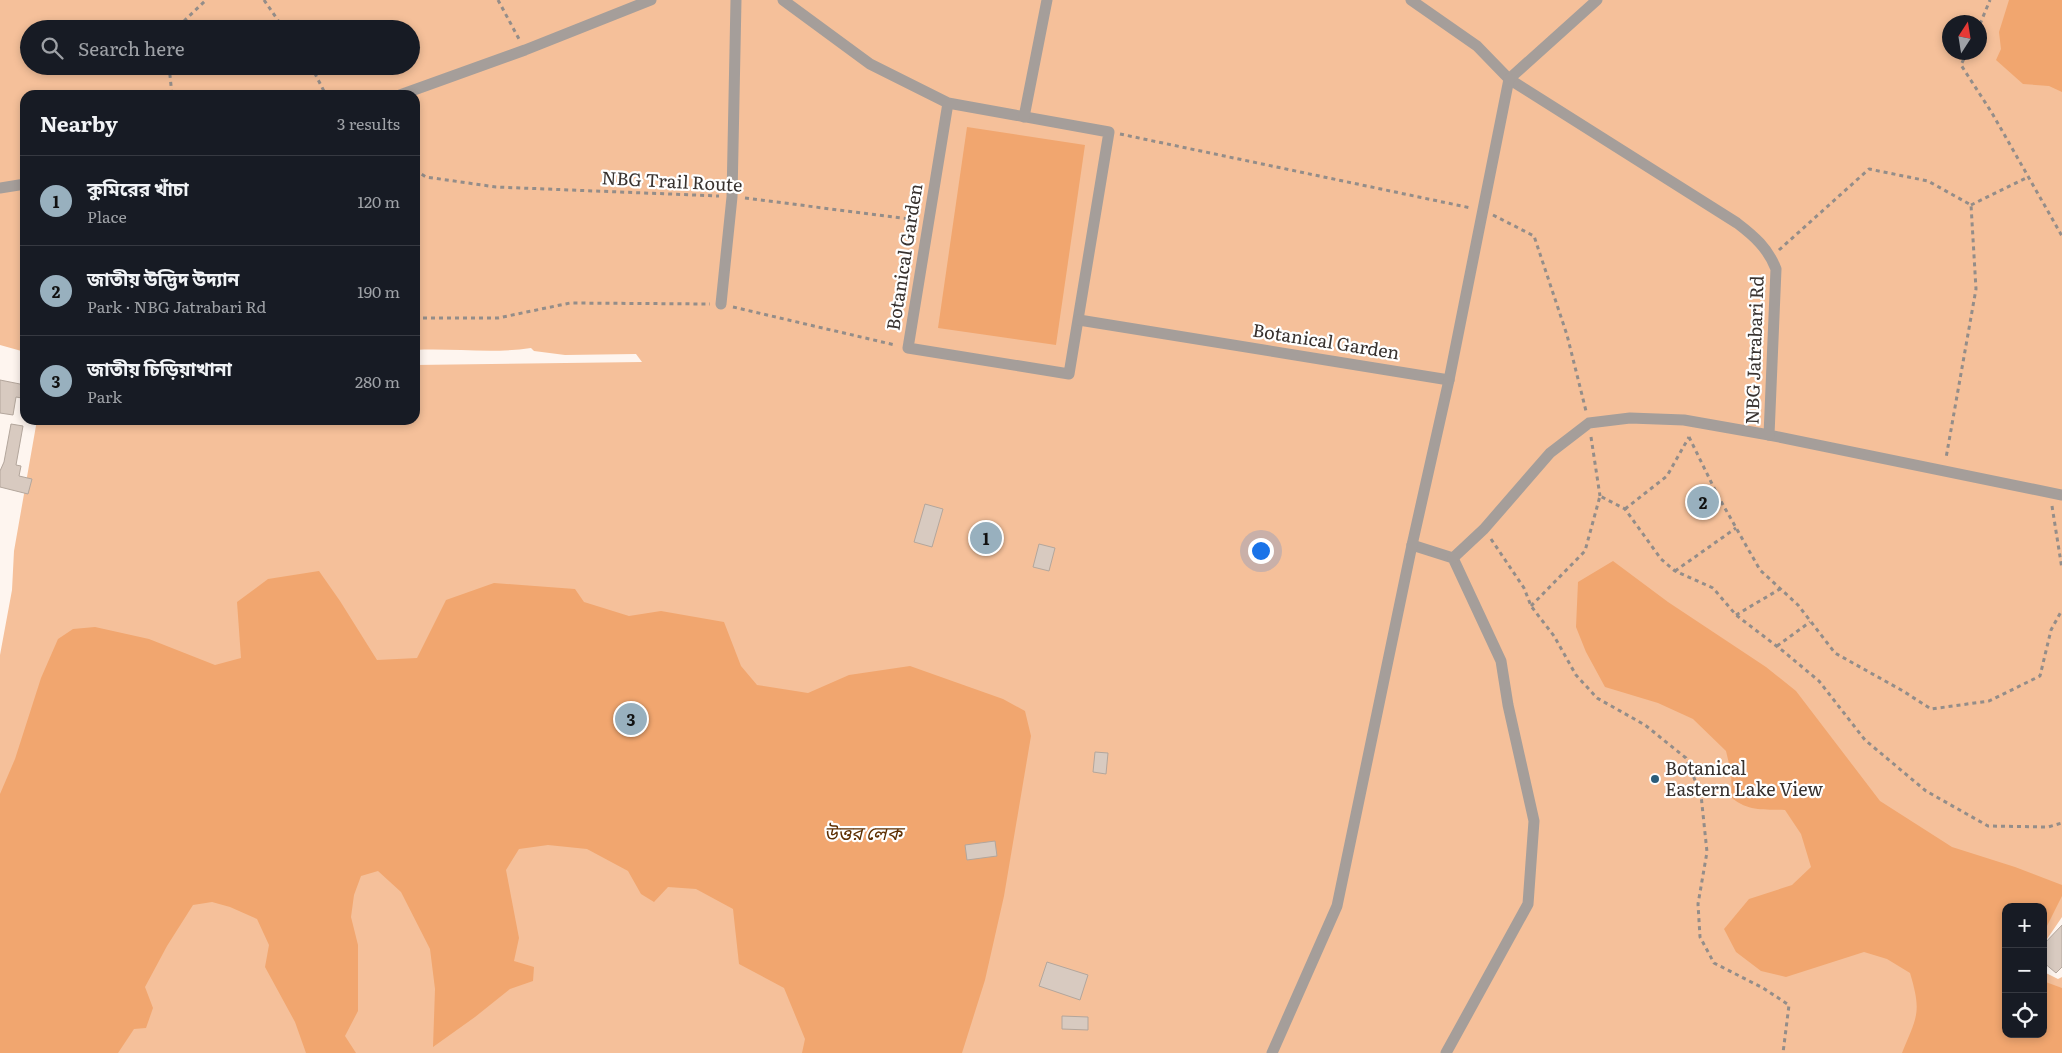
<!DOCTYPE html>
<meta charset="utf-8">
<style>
:root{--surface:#171b24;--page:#242831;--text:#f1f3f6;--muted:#9ea1a6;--line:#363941;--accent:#98b0be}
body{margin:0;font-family:Literata,"Noto Sans Bengali",serif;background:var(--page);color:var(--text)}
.controls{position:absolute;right:15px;bottom:15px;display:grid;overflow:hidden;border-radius:10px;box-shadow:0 2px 8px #0003}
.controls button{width:45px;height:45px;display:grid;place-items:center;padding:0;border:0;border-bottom:1px solid var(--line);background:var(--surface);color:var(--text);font:25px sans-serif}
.compass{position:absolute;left:1942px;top:15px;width:45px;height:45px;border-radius:50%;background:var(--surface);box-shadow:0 2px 8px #0003;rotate:12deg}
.you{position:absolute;left:1260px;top:550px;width:18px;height:18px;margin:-12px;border:4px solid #fff;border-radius:50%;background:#1a73e8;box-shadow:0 0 0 8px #1a73e833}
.badge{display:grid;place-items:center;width:32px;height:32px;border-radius:50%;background:var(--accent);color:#111;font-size:16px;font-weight:700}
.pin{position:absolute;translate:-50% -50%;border:2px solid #fff;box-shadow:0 1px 5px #0006}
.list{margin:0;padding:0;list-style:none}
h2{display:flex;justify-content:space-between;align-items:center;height:65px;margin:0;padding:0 20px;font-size:21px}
h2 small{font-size:16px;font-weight:400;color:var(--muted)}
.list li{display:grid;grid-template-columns:32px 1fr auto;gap:15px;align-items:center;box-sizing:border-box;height:90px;padding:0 20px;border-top:1px solid var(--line)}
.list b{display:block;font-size:19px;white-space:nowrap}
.list p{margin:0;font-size:16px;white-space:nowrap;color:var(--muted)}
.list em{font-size:16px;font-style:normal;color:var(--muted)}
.icon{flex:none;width:28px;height:28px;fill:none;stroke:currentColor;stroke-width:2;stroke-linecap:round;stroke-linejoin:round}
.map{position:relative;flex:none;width:2062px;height:1053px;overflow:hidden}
.search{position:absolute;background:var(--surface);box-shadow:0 2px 8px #0003;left:20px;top:20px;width:400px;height:55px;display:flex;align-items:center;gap:12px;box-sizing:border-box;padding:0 18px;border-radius:28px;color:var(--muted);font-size:19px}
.panel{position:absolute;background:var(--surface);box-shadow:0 2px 8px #0003;left:20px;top:90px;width:400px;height:335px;border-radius:15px}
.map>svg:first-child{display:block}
.green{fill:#f5c09a;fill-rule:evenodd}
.water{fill:#f1a66f}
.building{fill:#d8cac0;stroke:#b3a69c}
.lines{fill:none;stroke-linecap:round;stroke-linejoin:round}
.path{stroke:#948d89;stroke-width:3;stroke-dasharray:4 4;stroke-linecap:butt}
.pedestrian{stroke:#a59e9a;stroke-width:11}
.poi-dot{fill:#2b5d7a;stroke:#fff;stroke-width:2}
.labels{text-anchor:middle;stroke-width:4.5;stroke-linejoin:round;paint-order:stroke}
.street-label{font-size:18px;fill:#38322f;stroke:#fff}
.poi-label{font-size:18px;fill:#38322f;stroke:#fff;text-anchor:start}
.water-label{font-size:19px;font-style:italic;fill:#5d2e00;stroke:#fff}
</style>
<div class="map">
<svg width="2062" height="1053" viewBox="0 0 2062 1053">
<rect width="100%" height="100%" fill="#fef5ef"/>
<path class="green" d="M0,0H2062V917L2043,945V907H2006V1034H2043V967L2046,973L2058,979L2062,977V1053H0V655L12,590L14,551L37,420H415V365L642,362L636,354L565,355L534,351L531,348C492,354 454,348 415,350V95H25V352L0,345ZM1950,22H1980V52H1950ZM29,29H411V66H29Z"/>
<g class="water">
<polygon points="2009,0 2062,0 2062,92 2049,86 2023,84 1996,60 2001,49 1999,32"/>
<polygon points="967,127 1085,145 1056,345 938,328"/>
<path d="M1613,561L1668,602L1766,667L1796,691L1880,801L1952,847L2015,867L2062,885V896L2043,934V907H2006V1034H2043V981L2062,988V1053H1902C1917,1016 1922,1013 1910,973L1887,959L1864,952L1786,977L1761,971L1736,952L1724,929L1749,899L1792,885L1811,867L1801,834L1785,810C1764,809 1749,812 1732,798L1731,772L1726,751L1693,719L1658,703L1605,687L1586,652L1576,627L1578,582Z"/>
<polygon points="319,571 340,601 377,660 417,658 446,600 494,583 575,589 584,602 629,616 661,611 724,622 741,666 757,685 808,693 849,675 910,666 1003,699 1025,711 1031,736 1004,896 985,980 962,1053 802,1053 805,1039 784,988 739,964 733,909 696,889 668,887 654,902 641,894 628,871 587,849 548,845 519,849 506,870 519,938 514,961 534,967 533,981 510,989 475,1017 433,1047 435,989 430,949 401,892 378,871 361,876 354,895 351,917 358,945 358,1011 345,1036 356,1053 306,1053 295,1022 265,967 269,945 257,919 230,907 212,902 193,905 167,946 145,987 153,1008 146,1028 134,1029 118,1053 0,1053 0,794 15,759 41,678 58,639 73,629 95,627 149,639 215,665 241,658 237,602 268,579"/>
</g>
<g class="building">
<polygon points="0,380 25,385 22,398 16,397 13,415 0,413"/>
<polygon points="11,424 23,426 16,465 21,466 19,476 32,479 28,494 0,487 0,471 4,462"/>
<polygon points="925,504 943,509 932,547 914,542"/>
<polygon points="1039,544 1055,548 1049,571 1033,567"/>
<polygon points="1095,752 1108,753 1106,774 1093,772"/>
<polygon points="995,841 997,856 967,860 965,845"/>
<polygon points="2062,925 2062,967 2056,973 2043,962 2043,945"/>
<polygon points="1047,962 1088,975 1080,1000 1039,986"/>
<polygon points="1062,1016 1088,1017 1088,1030 1062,1029"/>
</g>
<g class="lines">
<g class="path">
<polyline points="264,0 284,29"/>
<polyline points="498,0 519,39"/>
<polyline points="1980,24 1990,0"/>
<polyline points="182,29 184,21 206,0"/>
<polyline points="1967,52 1961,65 1992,113 2062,236"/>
<polyline points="169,66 172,95"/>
<polyline points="311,66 326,95"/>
<polyline points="1120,134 1471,208"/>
<polyline points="415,170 426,177 496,187 719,196"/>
<polyline points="745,198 917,220"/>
<polyline points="1971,205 2028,177"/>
<polyline points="1493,215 1534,236 1567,335 1586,411"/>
<polyline points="1779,250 1869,169 1928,181 1971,205 1976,289 1946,458"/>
<polyline points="733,307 895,345"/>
<polyline points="415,318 498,318 570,303 710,304"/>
<polyline points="1591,437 1600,496"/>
<polyline points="1689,437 1718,496 1760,570 1798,605 1835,653 1903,691 1931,709 1989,701 2040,676 2051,630 2062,610"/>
<polyline points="2052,506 2062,569"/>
<polyline points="1625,509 1667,476 1689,437"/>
<polyline points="1491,539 1524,588 1531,606 1554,636 1576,675 1597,698 1645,725 1686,758 1701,795 1707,852 1698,904 1700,937 1714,963 1763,988 1789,1005 1783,1053"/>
<polyline points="1675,571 1736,528"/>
<polyline points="1531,606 1585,551 1600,496 1625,509 1661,559 1675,571 1713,588 1736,615 1783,651 1819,681 1865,740 1926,791 1988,826 2048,827 2062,823"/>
<polyline points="1736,615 1780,589"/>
<polyline points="1777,646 1810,622"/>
</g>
<g class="pedestrian">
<polyline points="783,0 870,64 948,103 1109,132 1069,374 908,348 948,103"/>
<path d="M1411,0L1477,46L1509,79L1737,223C1754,236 1768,248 1776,269L1769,435L2062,495"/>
<polyline points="1509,79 1597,0"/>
<polyline points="400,95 525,50 651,0"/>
<polyline points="1024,117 1047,0"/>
<polyline points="0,188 25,184"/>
<polyline points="721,304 732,197 736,0"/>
<polyline points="1079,320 1449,380"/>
<polyline points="1412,545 1453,558 1501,661 1508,705 1534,821 1528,904 1446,1053"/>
<polyline points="1453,558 1484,529 1550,453 1589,423 1630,418 1684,420 1769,435"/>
<polyline points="1272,1053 1337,906 1412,545 1449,380 1509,79"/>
</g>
</g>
<circle class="poi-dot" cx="1655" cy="779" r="5"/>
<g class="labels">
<g class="street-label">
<text transform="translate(672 182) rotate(3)" y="6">NBG Trail Route</text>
<text transform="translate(905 257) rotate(-81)" y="6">Botanical Garden</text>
<text transform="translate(1326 342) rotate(9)" y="6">Botanical Garden</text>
<text transform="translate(1755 350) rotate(-88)" y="6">NBG Jatrabari Rd</text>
</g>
<g class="poi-label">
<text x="1665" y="775">Botanical<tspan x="1665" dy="21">Eastern Lake View</tspan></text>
</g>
<g class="water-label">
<text x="863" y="840">উত্তর লেক</text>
</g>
</g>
</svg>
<div class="controls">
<button>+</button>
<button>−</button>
<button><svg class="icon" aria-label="locate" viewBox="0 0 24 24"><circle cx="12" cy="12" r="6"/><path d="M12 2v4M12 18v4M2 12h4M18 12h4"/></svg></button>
</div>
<svg class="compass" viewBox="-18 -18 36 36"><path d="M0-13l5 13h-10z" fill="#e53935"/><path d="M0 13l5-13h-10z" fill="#9ea1a6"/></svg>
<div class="you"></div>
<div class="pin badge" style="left:986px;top:538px">1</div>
<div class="pin badge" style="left:1703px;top:502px">2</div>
<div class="pin badge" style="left:631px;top:719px">3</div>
<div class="search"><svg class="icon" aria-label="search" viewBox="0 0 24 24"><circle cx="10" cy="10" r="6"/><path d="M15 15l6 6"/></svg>Search here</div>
<section class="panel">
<h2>Nearby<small>3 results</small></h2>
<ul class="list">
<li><span class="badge">1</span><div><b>কুমিরের খাঁচা</b><p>Place</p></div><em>120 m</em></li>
<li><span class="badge">2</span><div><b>জাতীয় উদ্ভিদ উদ্যান</b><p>Park · NBG Jatrabari Rd</p></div><em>190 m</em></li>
<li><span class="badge">3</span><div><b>জাতীয় চিড়িয়াখানা</b><p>Park</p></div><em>280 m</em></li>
</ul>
</section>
</div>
